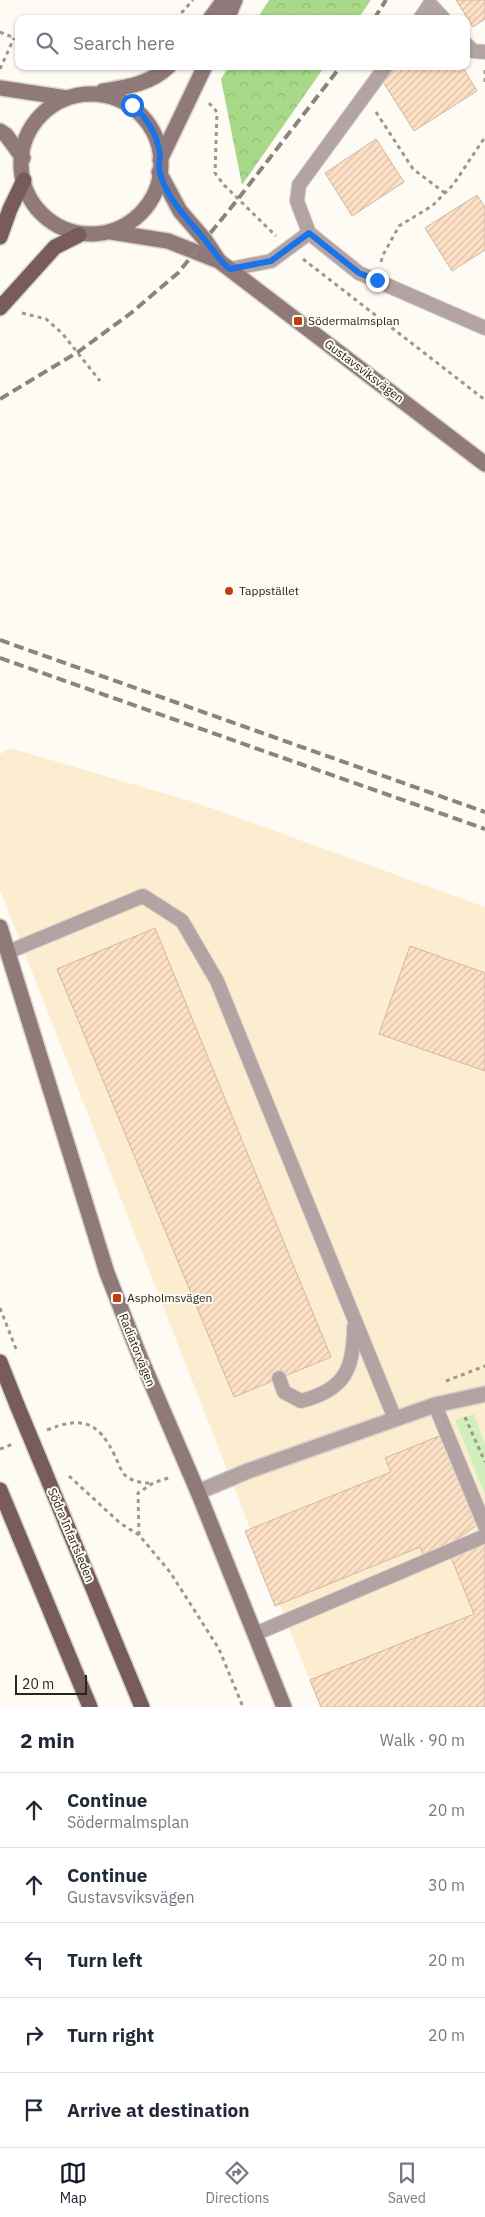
<!DOCTYPE html>
<meta charset="utf-8">
<style>
:root{--surface:#fff;--page:#f6f6f7;--text:#1f2937;--muted:#747a83;--line:#e0e1e3;--accent:#111827}
body{margin:0;font-family:"IBM Plex Sans",sans-serif;background:var(--page);color:var(--text)}
.scale{position:absolute;left:15px;bottom:12px;width:72px;box-sizing:border-box;padding-left:5px;border:2px solid #2a2419;border-top:0;font-size:14px;line-height:18px;white-space:nowrap;color:#2a2419;-webkit-text-stroke:4px #fefbf5;paint-order:stroke}
.stop{position:absolute;width:15px;height:15px;margin:-11px;border:4px solid #1a73e8;border-radius:50%;background:#fff}
.stop.end{background:#1a73e8;border-color:#fff;box-shadow:0 1px 5px #0008}
.list{margin:0;padding:0;list-style:none}
h2{display:flex;justify-content:space-between;align-items:center;height:65px;margin:0;padding:0 20px;font-size:21px}
h2 small{font-size:16px;font-weight:400;color:var(--muted)}
.list li{display:grid;grid-template-columns:32px 1fr auto;gap:15px;align-items:center;box-sizing:border-box;height:75px;padding:0 20px;border-top:1px solid var(--line)}
.list b{display:block;font-size:19px;white-space:nowrap}
.list p{margin:0;font-size:16px;white-space:nowrap;color:var(--muted)}
.list em{font-size:16px;font-style:normal;color:var(--muted)}
.icon{flex:none;width:28px;height:28px;fill:none;stroke:currentColor;stroke-width:2;stroke-linecap:round;stroke-linejoin:round}
.map{position:relative;flex:none;width:485px;height:1707px;overflow:hidden}
.search{position:absolute;background:var(--surface);box-shadow:0 1px 4px #0004;left:15px;right:15px;top:15px;height:55px;display:flex;align-items:center;gap:12px;box-sizing:border-box;padding:0 18px;border-radius:10px;color:var(--muted);font-size:19px}
.sheet{height:440px;background:var(--surface)}
nav{display:flex;justify-content:space-around;align-items:center;box-sizing:border-box;height:70px;border-top:1px solid var(--line);background:var(--surface);font-size:14px;color:var(--muted)}
nav a{display:grid;justify-items:center;gap:2px}
nav .on{color:var(--accent)}
.map>svg:first-child{display:block}
.built{fill:#fdedd0}
.green{fill:#d0efbd}
.forest{fill:url(#forest-crowns)}
.building{fill:url(#building-hatch);stroke:#d0b7a1}
.lines{fill:none;stroke-linecap:round;stroke-linejoin:round}
.lane-casing{stroke:#d8d4cd;stroke-width:16}
.street-casing{stroke:#d8d4cd;stroke-width:18}
.secondary-casing{stroke:#d8d4cd;stroke-width:18}
.primary-casing{stroke:#d8d4cd;stroke-width:18}
.path{stroke:#9c9890;stroke-width:3;stroke-dasharray:4 4;stroke-linecap:butt}
.lane{stroke:#b3a4a3;stroke-width:14}
.street{stroke:#b3a4a3;stroke-width:15}
.secondary{stroke:#907a79;stroke-width:15}
.primary{stroke:#775c5b;stroke-width:15}
.rail{stroke:#89847c;stroke-width:4;stroke-dasharray:10 5;stroke-linecap:butt}
.primary-bridge-casing{stroke:#d8d4cd;stroke-width:18;stroke-linecap:butt}
.primary-bridge{stroke:#775c5b;stroke-width:15}
.route{stroke:#1a73e8;stroke-width:6}
.poi-dot{fill:#c33b11;stroke:#fefbf5;stroke-width:2}
.labels{text-anchor:middle;stroke-width:4;stroke-linejoin:round;paint-order:stroke}
.poi-label{font-size:12px;fill:#2a2419;stroke:#fefbf5;text-anchor:start}
.street-label{font-size:12px;fill:#2a2419;stroke:#fefbf5}
</style>
<div class="map">
<svg width="485" height="1707" viewBox="0 0 485 1707">
<defs>
<pattern id="forest-crowns" width="20" height="18" patternUnits="userSpaceOnUse" patternTransform="scale(1.25)"><rect width="20" height="18" fill="#a7d988"/><path d="M2 6a3 3 0 1 1 6 0M12 15a3 3 0 1 1 6 0" fill="none" stroke="#90ba75"/></pattern>
<pattern id="building-hatch" width="6" height="6" patternUnits="userSpaceOnUse" patternTransform="scale(1.25)"><rect width="6" height="6" fill="#fde0c5"/><path d="M-1 1l2-2M0 6l6-6M5 7l2-2" fill="none" stroke="#d9c0a9"/></pattern>
</defs>
<rect width="100%" height="100%" fill="#fefbf5"/>
<polygon class="built" points="10,748 197,803 485,907 485,1707 320,1707 0,890 0,754"/>
<polygon class="green" points="474,1414 485,1444 485,1495 455,1420"/>
<g class="forest">
<polygon points="269,0 371,0 358,19 257,19"/>
<polygon points="229,66 325,66 242,185 221,79"/>
</g>
<g class="building">
<polygon points="456,0 485,0 485,19 473,27"/>
<polygon points="398,66 462,66 477,91 414,131 380,77"/>
<polygon points="376,139 404,182 352,216 325,173"/>
<polygon points="477,195 485,207 485,250 452,271 425,228"/>
<polygon points="155,928 331,1357 234,1397 57,969"/>
<polygon points="410,946 485,973 485,1071 379,1034"/>
<polygon points="444,1434 480,1523 444,1548 424,1556 420,1547 275,1606 245,1531 391,1472 385,1458"/>
<polygon points="485,1544 485,1707 321,1707 310,1680 474,1614 451,1557"/>
</g>
<g class="lines">
<g class="lane-casing">
<g id="lane">
<polyline points="420,19 430,4 444,19"/>
<polyline points="466,44 473,51 485,52"/>
<polyline points="386,66 299,185 297,201 309,233 359,273 485,328"/>
<polyline points="230,269 271,261 309,233"/>
<polyline points="8,952 143,896 182,921 217,981 395,1419"/>
<path d="M279,1378L284,1392L301,1401C344,1390 354,1370 354,1327"/>
<polyline points="435,1405 485,1526"/>
<polyline points="255,1634 485,1536"/>
</g>
</g>
<g class="street-casing">
<polyline id="street" points="198,1492 248,1471 435,1405 485,1394"/>
</g>
<g class="secondary-casing">
<g id="secondary">
<polyline points="210,19 224,0"/>
<polyline points="227,19 235,0"/>
<polyline points="0,88 67,98"/>
<path d="M103,91C128,87 150,84 169,66"/>
<circle cx="91" cy="164" r="70"/>
<polyline points="0,131 6,135 23,158"/>
<polyline points="160,160 205,66"/>
<polyline points="159,172 180,211 205,240 219,261"/>
<polyline points="111,232 168,241 219,261 485,464"/>
<polyline points="0,927 107,1273 140,1357 198,1492 284,1707"/>
</g>
</g>
<g class="primary-casing">
<g id="primary">
<polyline points="0,237 10,209 24,180"/>
<polyline points="0,308 55,247 79,235"/>
<polyline points="0,1362 17,1405"/>
<polyline points="44,1470 142,1707"/>
<polyline points="0,1490 90,1707"/>
</g>
</g>
<g class="path">
<polyline points="176,19 193,0"/>
<polyline points="0,32 19,40"/>
<polyline points="0,69 14,38"/>
<polyline points="485,70 485,82"/>
<polyline points="209,103 217,112 215,173 224,185 276,236"/>
<polyline points="376,112 413,169 445,193"/>
<polyline points="303,259 485,400"/>
<polyline points="381,262 383,255 399,226 432,206 453,185 485,137"/>
<polyline points="22,313 46,319 62,333 100,381"/>
<polyline points="0,1308 16,1349"/>
<polyline points="446,1381 485,1366"/>
<polyline points="465,1417 485,1462"/>
<path d="M47,1430C82,1416 98,1421 115,1456C118,1462 121,1472 126,1476C133,1482 144,1483 152,1483"/>
<polyline points="0,1449 13,1444"/>
<polyline points="69,1476 120,1523 139,1535 170,1572 219,1649 243,1707"/>
<polyline points="139,1535 138,1493 153,1483 171,1477"/>
</g>
<use href="#lane" class="lane"/>
<use href="#street" class="street"/>
<use href="#secondary" class="secondary"/>
<use href="#primary" class="primary"/>
<g class="rail">
<polyline points="374,19 386,0"/>
<polyline points="0,399 78,352 131,313 178,273 238,199 341,66"/>
<polyline points="0,640 485,812"/>
<polyline points="0,658 485,829"/>
</g>
<g class="primary-bridge-casing">
<polyline id="primary-bridge" points="17,1405 44,1470"/>
</g>
<use href="#primary-bridge" class="primary-bridge"/>
</g>
<g class="lines">
<path class="route" d="M132,105C147,118 157,134 160,154C160,160 158,168 160,173C167,200 189,220 205,240C214,251 219,261 230,269L271,261L309,233L359,273L377,280"/>
</g>
<g class="poi-dot">
<rect x="293" y="316" width="10" height="10" rx="2.5"/>
<circle cx="229" cy="591" r="5"/>
<rect x="112" y="1293" width="10" height="10" rx="2.5"/>
</g>
<g class="labels">
<g class="poi-label">
<text x="308" y="325">Södermalmsplan</text>
<text x="239" y="595">Tappstället</text>
<text x="127" y="1302">Aspholmsvägen</text>
</g>
<g class="street-label">
<text transform="translate(364 371) rotate(37)" y="4">Gustavsviksvägen</text>
<text transform="translate(137 1350) rotate(68)" y="4">Radiatorvägen</text>
<text transform="translate(71 1535) rotate(67)" y="4">Södra Infartsleden</text>
</g>
</g>
</svg>
<div class="scale">20 m</div>
<div class="stop" style="left:132px;top:105px"></div>
<div class="stop end" style="left:377px;top:280px"></div>
<div class="search"><svg class="icon" aria-label="search" viewBox="0 0 24 24"><circle cx="10" cy="10" r="6"/><path d="M15 15l6 6"/></svg>Search here</div>
</div>
<section class="sheet">
<h2>2 min<small>Walk · 90 m</small></h2>
<ul class="list">
<li><svg class="icon" aria-label="ahead" viewBox="0 0 24 24"><path d="M12 20V5M6 11l6-6 6 6"/></svg><div><b>Continue</b><p>Södermalmsplan</p></div><em>20 m</em></li>
<li><svg class="icon" aria-label="ahead" viewBox="0 0 24 24"><path d="M12 20V5M6 11l6-6 6 6"/></svg><div><b>Continue</b><p>Gustavsviksvägen</p></div><em>30 m</em></li>
<li><svg class="icon" aria-label="left" viewBox="0 0 24 24"><path d="M17 20v-9H6M10 6l-5 5 5 5"/></svg><div><b>Turn left</b></div><em>20 m</em></li>
<li><svg class="icon" aria-label="right" viewBox="0 0 24 24"><path d="M7 20v-9h11M14 6l5 5-5 5"/></svg><div><b>Turn right</b></div><em>20 m</em></li>
<li><svg class="icon" aria-label="arrive" viewBox="0 0 24 24"><path d="M6 21V4h12l-3 4 3 4H6"/></svg><div><b>Arrive at destination</b></div></li>
</ul>
</section>
<nav>
<a class="on"><svg class="icon" aria-label="map" viewBox="0 0 24 24"><path d="M3 6l6-2 6 2 6-2v14l-6 2-6-2-6 2zM9 4v14M15 6v14"/></svg>Map</a>
<a><svg class="icon" aria-label="directions" viewBox="0 0 24 24"><path d="M12 3l9 9-9 9-9-9zM9 14v-3h6M13 9l2 2-2 2"/></svg>Directions</a>
<a><svg class="icon" aria-label="saved" viewBox="0 0 24 24"><path d="M7 4h10v16l-5-4-5 4z"/></svg>Saved</a>
</nav>
